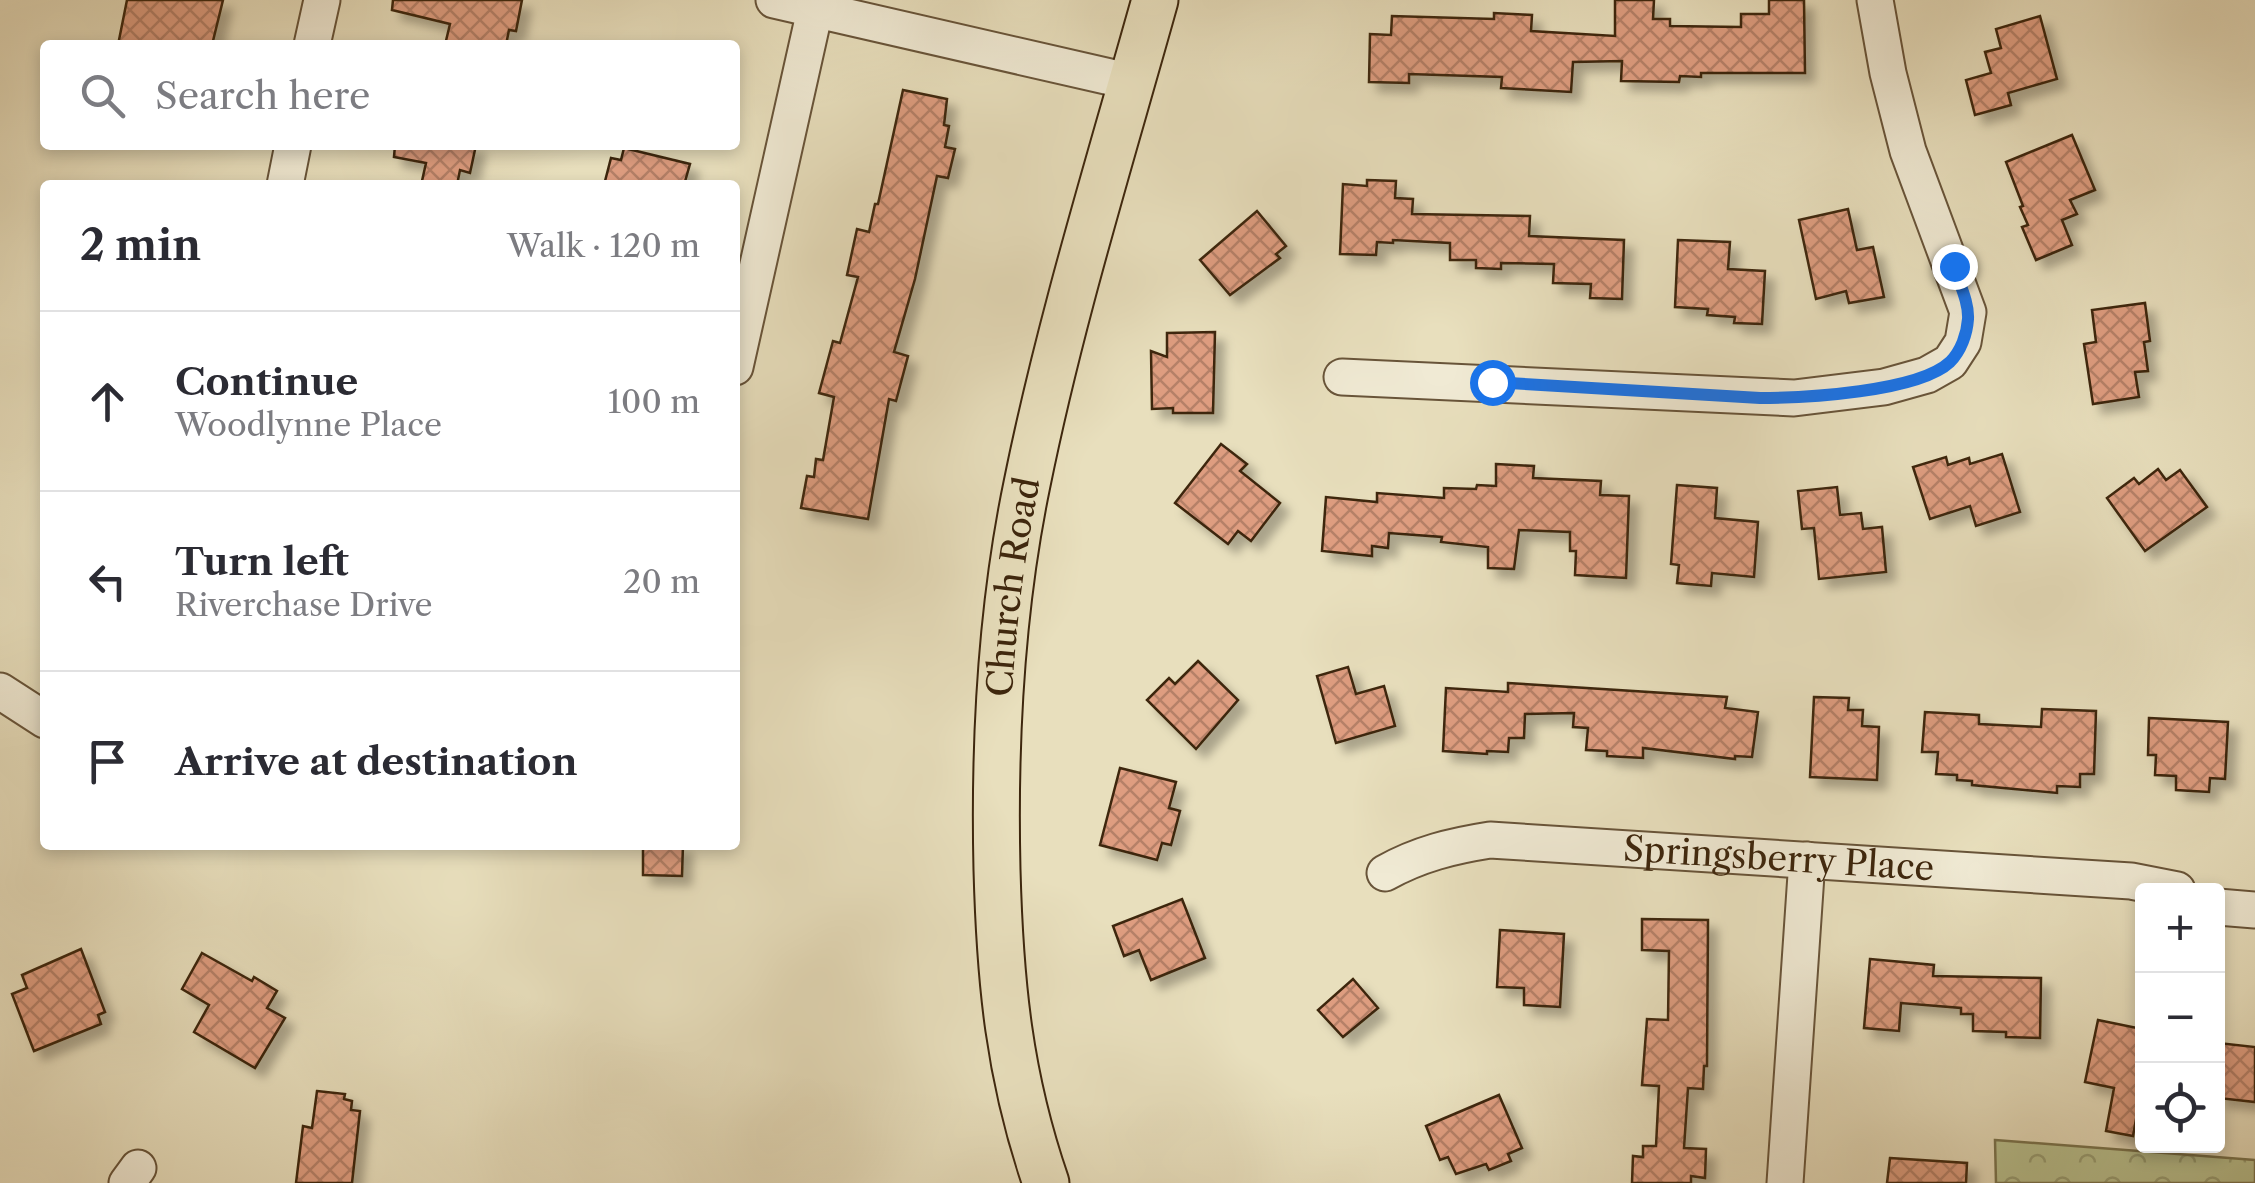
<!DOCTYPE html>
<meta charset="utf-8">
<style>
:root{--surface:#fff;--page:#f2f2f3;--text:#2b2b33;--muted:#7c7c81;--line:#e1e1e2}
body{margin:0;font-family:"Libre Caslon Text",serif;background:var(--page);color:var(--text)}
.controls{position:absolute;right:30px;bottom:30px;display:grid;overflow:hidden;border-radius:10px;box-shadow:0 5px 15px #0003}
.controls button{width:90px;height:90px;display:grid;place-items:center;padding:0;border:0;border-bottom:2px solid var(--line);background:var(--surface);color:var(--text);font:50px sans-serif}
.stop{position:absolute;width:30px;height:30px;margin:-22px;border:8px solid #1a73e8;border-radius:50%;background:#fff}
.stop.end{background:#1a73e8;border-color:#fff;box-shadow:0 2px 10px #0008}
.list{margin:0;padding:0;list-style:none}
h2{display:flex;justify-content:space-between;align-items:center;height:130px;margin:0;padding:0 40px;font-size:42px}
h2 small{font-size:32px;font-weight:400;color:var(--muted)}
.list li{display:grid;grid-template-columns:65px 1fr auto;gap:30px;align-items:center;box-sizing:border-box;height:180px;padding:0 40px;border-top:2px solid var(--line)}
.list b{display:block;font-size:38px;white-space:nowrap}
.list p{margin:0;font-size:32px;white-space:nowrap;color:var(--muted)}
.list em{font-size:32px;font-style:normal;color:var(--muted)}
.icon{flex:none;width:55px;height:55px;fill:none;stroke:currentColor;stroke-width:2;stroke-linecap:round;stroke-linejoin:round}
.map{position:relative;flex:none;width:2255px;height:1183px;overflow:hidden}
.search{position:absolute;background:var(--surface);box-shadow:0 5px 15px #0003;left:40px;top:40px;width:700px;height:110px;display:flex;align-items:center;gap:25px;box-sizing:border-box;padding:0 35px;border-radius:10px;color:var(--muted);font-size:38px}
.panel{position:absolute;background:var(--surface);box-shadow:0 5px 15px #0003;left:40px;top:180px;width:700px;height:670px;border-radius:10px}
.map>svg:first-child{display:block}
.forest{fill:url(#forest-crowns);stroke:#7a744e;stroke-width:2.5}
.building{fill:url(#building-cross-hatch);stroke:#3d260d;stroke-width:2.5;filter:url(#shadow)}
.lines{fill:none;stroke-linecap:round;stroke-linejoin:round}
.minor-casing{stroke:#685439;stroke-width:39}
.major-casing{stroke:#3d260d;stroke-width:49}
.minor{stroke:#f0ead4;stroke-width:35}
.major{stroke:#e8dfbd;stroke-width:45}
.route{stroke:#1a73e8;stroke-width:12}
.labels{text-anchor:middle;stroke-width:8;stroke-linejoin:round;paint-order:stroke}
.street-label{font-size:35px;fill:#3d260d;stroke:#f0ead4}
</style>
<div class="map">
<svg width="2255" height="1183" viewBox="0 0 2255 1183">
<defs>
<pattern id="forest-crowns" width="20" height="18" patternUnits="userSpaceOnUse" patternTransform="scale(2.5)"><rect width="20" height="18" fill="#b8c18f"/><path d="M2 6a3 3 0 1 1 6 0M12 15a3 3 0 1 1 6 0" fill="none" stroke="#979d73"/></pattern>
<pattern id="building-cross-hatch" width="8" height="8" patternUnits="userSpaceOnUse" patternTransform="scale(2.5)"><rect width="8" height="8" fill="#de9d80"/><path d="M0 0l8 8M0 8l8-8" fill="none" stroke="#b58067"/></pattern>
<filter id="shadow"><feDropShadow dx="9" dy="9" stdDeviation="5" flood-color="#0004"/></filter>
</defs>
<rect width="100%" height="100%" fill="#e8dfbd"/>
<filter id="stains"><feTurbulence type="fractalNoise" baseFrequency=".002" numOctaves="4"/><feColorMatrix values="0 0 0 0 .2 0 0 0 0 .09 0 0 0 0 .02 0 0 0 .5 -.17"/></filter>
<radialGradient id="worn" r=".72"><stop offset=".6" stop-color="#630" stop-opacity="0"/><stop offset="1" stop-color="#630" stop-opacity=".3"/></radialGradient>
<polygon class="forest" points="1995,1140 2255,1160 2255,1183 1996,1183"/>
<g class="building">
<polygon points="127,0 223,0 212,45 118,45"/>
<polygon points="393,0 522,0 516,31 509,30 506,45 445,45 450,24 392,10"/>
<polygon points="1615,0 1654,0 1653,19 1670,19 1670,26 1741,27 1741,14 1769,14 1769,0 1804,0 1805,73 1701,73 1701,77 1680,76 1679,82 1621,81 1622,61 1573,62 1571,92 1501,88 1502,77 1409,74 1409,83 1369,82 1370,34 1391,35 1392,16 1494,19 1494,13 1532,15 1531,31 1615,36"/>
<polygon points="2040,16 2057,79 2008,93 2011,105 1975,115 1966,80 1991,73 1985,52 2001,48 1996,29"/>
<polygon points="903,90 947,99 944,125 949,126 945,147 955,149 948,178 937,176 915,279 894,352 908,356 896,401 889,399 868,519 801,508 807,476 814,477 816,459 823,460 834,397 819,393 833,341 840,343 858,277 847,275 857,229 869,232 875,204 878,204"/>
<polygon points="2072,135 2095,190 2070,200 2077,214 2062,220 2072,245 2036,260 2022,227 2028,225 2020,207 2023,206 2006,162"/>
<polygon points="395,145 476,145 470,173 460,170 457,185 422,181 426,163 394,157"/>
<polygon points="624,148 690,164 684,185 604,185 611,158 621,160"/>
<polygon points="1367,180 1396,181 1395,198 1413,199 1412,214 1530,216 1529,236 1624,240 1622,299 1590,298 1591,284 1553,283 1554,264 1501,263 1501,269 1476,268 1476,260 1450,260 1450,243 1393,240 1393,243 1377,242 1376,255 1340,254 1343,184 1367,186"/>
<polygon points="1848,209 1857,250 1873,247 1884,297 1849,303 1846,291 1816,299 1799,220"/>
<polygon points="1257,211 1286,246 1276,254 1280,258 1230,295 1200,260"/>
<polygon points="1678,240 1730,242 1728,269 1765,271 1762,324 1734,323 1735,317 1707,315 1708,309 1675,307"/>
<polygon points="2145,303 2150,341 2144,342 2148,371 2135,372 2139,397 2093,404 2084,344 2096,342 2092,310"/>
<polygon points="1215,332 1213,413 1173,413 1173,408 1152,409 1151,351 1167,357 1167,333"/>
<polygon points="1221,444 1247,464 1240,471 1280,503 1251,541 1238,531 1228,544 1175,503"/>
<polygon points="2002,454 2020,512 1976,526 1970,506 1930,519 1913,467 1946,457 1948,465 1969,458 1970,464"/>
<polygon points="1496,464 1534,466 1533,478 1601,481 1600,495 1629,496 1626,578 1575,575 1576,551 1570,551 1570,532 1519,530 1514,569 1488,568 1488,547 1441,542 1442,537 1389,533 1388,548 1372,546 1372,556 1322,551 1326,497 1377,502 1377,493 1444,498 1444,488 1476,489 1477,485 1496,486"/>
<polygon points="2158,469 2166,480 2180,470 2207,507 2145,551 2107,498 2134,478 2139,484"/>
<polygon points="1677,485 1717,488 1715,518 1758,522 1754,577 1712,573 1711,586 1677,583 1679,565 1671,564"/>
<polygon points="1837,487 1840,515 1861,513 1863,529 1882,527 1886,572 1819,579 1814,528 1802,529 1798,491"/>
<polygon points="1198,661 1238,700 1196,749 1147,700 1169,678 1175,684"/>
<polygon points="1348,667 1356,694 1384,686 1395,726 1336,743 1317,676"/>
<polygon points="1508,683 1727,697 1725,708 1758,712 1752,757 1735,756 1735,759 1643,748 1643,758 1607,756 1607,751 1586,750 1588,728 1573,727 1574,713 1525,714 1524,738 1509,738 1508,752 1487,751 1487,754 1443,751 1446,688 1508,692"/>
<polygon points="1814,697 1849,698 1848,710 1863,710 1862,726 1879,727 1877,780 1810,777"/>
<polygon points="2042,709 2096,711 2094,774 2080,774 2080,787 2057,786 2057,793 1972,785 1972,781 1957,780 1957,775 1936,774 1938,752 1922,752 1925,712 1979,715 1979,724 2041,727"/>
<polygon points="2149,718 2228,722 2225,779 2210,778 2209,792 2176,790 2176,776 2155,775 2156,755 2148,755"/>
<polygon points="1120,768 1176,782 1169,808 1180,811 1171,845 1162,843 1157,860 1100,845"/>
<polygon points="643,845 683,845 682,876 643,875"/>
<polygon points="1182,899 1205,958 1151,980 1139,950 1124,956 1113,926"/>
<polygon points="1642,919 1708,920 1707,1066 1704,1066 1703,1089 1688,1088 1684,1148 1706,1149 1705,1178 1691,1176 1691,1183 1632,1183 1633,1156 1643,1157 1643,1146 1656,1146 1659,1086 1642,1085 1647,1019 1668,1020 1669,951 1642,950"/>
<polygon points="1500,930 1564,934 1560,1007 1524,1005 1524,988 1497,987"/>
<polygon points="81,949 105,1012 98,1015 101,1024 34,1051 12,994 27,988 22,975"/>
<polygon points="202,953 252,981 254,977 277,991 267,1008 285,1018 255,1068 194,1032 209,1005 182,989"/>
<polygon points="1870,959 1934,965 1933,976 2041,978 2040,1038 2006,1037 2006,1032 1973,1031 1973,1014 1961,1014 1961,1008 1901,1003 1899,1031 1864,1028"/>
<polygon points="1353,979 1378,1008 1343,1037 1318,1010"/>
<polygon points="2098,1020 2142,1029 2142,1086 2133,1136 2106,1131 2114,1088 2085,1082"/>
<polygon points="2218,1043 2255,1047 2255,1102 2218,1098"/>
<polygon points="317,1091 345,1094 344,1099 352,1101 351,1110 360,1111 352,1183 296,1183 303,1126 312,1128"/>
<polygon points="1499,1095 1522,1148 1508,1154 1511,1161 1489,1170 1486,1164 1456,1174 1448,1157 1440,1160 1426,1126"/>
<polygon points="1890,1158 1967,1163 1966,1183 1887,1183"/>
</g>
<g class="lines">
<g class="minor-casing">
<g id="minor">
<polyline points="774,0 1132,82"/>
<polyline points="312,45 322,0"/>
<polyline points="285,185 293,145"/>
<polyline points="735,367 815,10"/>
<polyline points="1342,377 1794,398 1884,387 1927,375 1950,362 1963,342 1968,312 1908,151 1888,73 1875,0"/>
<polyline points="0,691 45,720"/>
<path id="s1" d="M1385,873C1419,854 1452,846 1490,840L2131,881L2177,890"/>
<polyline points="2218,907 2255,910"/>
<polyline points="127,1183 138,1168"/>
<polyline points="1785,1183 1807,860"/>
</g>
</g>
<g class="major-casing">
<g id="major">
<path id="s2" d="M1046,1183C1009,1076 1000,982 997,870C994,742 1001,609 1027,484C1060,321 1110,161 1155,0"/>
</g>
</g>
<use href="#minor" class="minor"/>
<use href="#major" class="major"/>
</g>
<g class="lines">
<path class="route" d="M1492,382L1760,398C1804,398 1918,392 1950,362C1961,351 1967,334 1968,319C1969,302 1959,283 1954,266"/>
</g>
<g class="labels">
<g class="street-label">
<text dy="12" stroke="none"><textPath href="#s2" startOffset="602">Church Road</textPath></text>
<text dy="12" stroke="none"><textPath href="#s1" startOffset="400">Springsberry Place</textPath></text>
</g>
</g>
<rect width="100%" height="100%" filter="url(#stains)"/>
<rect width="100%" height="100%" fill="url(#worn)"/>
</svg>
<div class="controls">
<button>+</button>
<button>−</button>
<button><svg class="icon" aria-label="locate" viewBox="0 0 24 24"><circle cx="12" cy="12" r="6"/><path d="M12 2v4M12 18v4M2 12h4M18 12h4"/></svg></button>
</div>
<div class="stop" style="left:1492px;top:382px"></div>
<div class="stop end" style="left:1954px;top:266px"></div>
<div class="search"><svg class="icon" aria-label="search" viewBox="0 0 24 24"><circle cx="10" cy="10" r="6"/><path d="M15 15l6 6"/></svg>Search here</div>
<section class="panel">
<h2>2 min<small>Walk · 120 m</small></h2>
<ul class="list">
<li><svg class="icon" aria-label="ahead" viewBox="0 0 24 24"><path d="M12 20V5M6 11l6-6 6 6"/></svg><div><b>Continue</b><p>Woodlynne Place</p></div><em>100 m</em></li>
<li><svg class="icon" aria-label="left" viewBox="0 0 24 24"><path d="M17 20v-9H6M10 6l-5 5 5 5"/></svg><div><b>Turn left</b><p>Riverchase Drive</p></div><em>20 m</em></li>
<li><svg class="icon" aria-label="arrive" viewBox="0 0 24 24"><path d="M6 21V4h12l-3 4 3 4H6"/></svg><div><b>Arrive at destination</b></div></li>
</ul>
</section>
</div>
